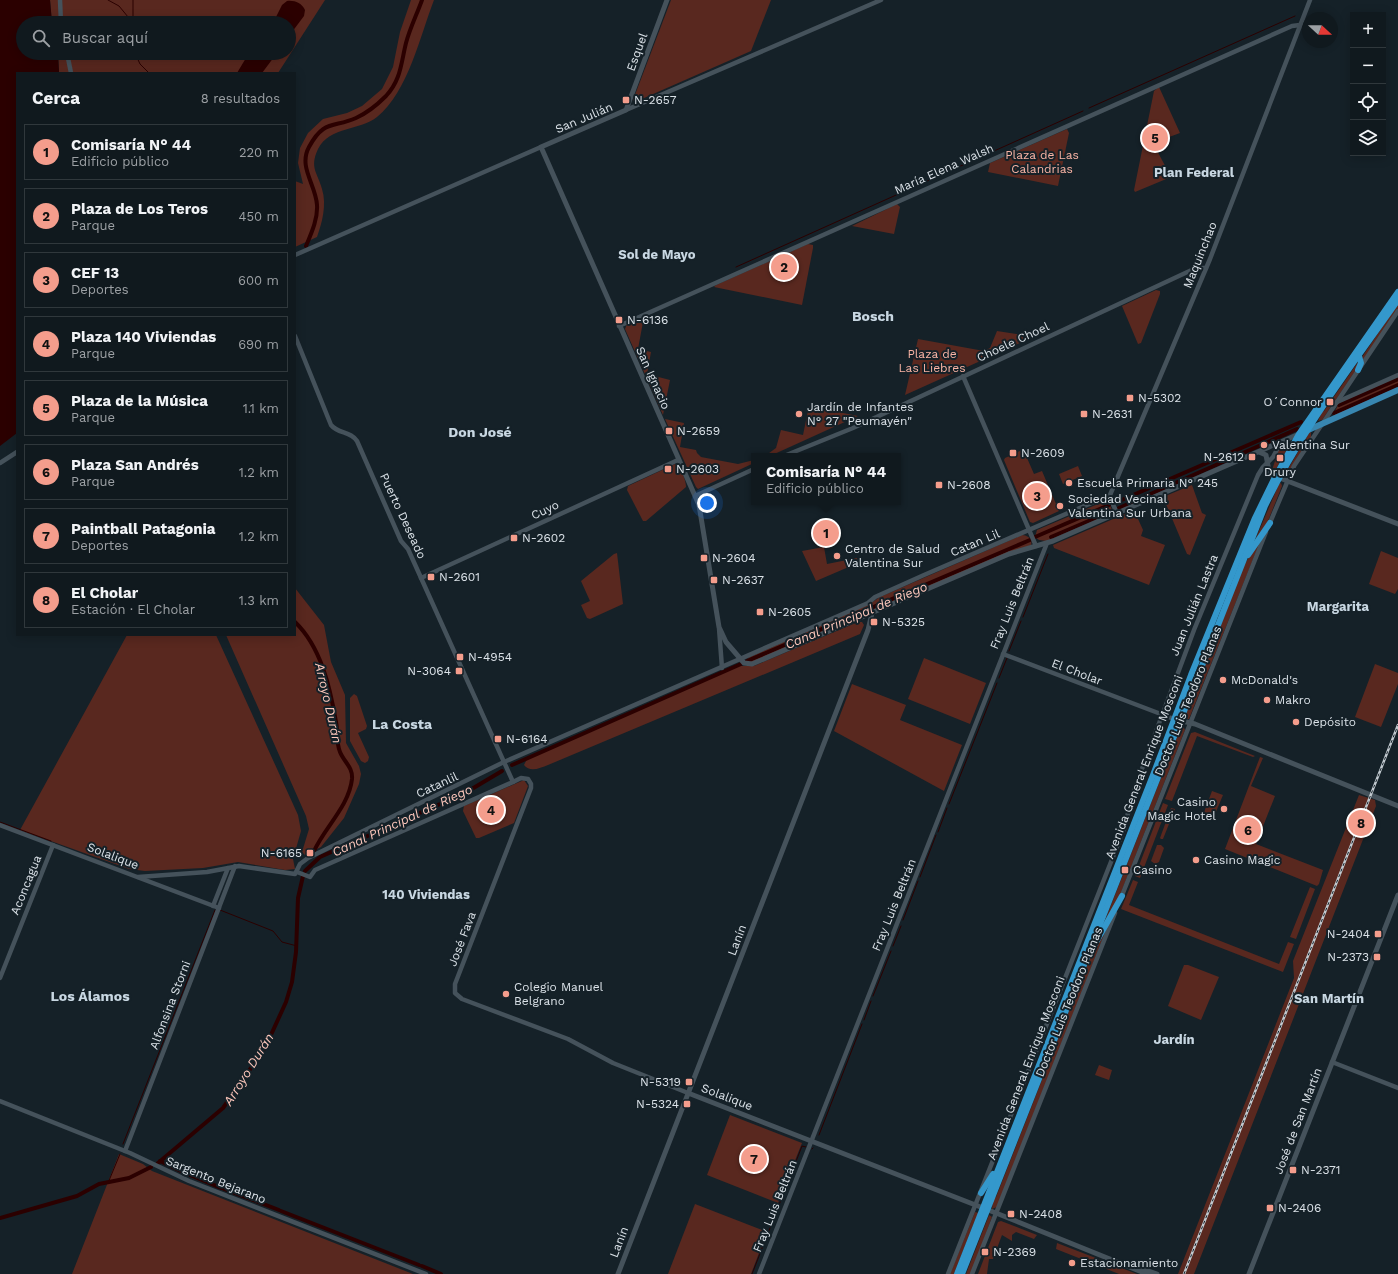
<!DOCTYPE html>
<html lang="es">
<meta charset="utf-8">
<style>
:root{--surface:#10191e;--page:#192227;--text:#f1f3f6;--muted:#9ca0a4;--line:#30383c;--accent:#f49d8c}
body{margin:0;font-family:"Work Sans",sans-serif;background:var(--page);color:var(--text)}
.controls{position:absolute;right:12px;top:12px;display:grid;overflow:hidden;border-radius:0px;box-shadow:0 2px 10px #0003}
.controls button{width:36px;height:36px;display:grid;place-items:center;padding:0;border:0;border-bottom:1px solid var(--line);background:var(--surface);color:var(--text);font:20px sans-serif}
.compass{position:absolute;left:1302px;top:12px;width:36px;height:36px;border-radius:50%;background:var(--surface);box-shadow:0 2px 10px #0003;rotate:111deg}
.you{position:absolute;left:707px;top:503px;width:14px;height:14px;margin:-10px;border:3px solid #fff;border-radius:50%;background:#1a73e8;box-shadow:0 0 0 6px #1a73e833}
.badge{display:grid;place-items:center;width:26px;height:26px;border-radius:50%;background:var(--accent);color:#111;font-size:13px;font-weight:700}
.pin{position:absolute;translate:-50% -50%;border:2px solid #fff;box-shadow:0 1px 4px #0006}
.popup{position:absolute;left:751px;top:453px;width:150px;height:52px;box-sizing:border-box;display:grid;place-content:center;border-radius:0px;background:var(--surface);filter:drop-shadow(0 1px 3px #0005);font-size:13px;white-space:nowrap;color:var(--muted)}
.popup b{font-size:15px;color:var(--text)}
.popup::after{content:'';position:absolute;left:50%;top:100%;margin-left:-8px;border:8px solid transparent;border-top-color:var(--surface)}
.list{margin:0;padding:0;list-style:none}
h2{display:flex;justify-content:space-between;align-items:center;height:52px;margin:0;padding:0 16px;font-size:17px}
h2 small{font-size:13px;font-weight:400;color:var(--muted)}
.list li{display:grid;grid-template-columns:26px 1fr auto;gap:12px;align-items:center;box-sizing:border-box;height:56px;margin:0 8px 8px;padding:0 8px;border:1px solid var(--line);border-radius:0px}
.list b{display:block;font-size:15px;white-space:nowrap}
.list p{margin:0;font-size:13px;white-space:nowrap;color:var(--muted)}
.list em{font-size:13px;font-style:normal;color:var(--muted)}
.icon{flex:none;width:22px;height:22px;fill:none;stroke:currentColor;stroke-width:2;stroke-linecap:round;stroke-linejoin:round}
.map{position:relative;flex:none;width:1398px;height:1274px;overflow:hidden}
.search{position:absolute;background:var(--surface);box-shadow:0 2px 10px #0003;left:16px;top:16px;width:280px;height:44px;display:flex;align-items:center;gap:10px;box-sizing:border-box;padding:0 14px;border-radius:22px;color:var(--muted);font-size:15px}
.panel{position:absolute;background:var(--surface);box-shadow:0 2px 10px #0003;left:16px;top:72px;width:280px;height:564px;border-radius:0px}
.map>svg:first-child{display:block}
.green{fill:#59281f}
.water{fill:#2b0000}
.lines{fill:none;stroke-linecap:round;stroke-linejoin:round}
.stream{stroke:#2b0000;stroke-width:1}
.canal{stroke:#2b0000;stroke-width:4}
.tertiary{stroke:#45525b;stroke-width:4.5}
.secondary{stroke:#45525b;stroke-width:5}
.primary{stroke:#3886b0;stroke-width:6}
.trunk{stroke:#3498cc;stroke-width:6}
.rail-casing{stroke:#c2cad0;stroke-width:2.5}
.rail{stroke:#152128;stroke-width:1;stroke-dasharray:3;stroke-linecap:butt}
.poi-dot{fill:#f49d8c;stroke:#152128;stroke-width:1.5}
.labels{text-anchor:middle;stroke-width:4;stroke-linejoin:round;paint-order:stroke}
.street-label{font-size:12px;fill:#dbe2e8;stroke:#152128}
.poi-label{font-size:12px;fill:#dbe2e8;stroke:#152128;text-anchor:start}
.park-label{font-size:12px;fill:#fab4a5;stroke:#152128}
.neighbourhood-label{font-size:13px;font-weight:bold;fill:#c8d7e2;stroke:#152128}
.water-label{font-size:13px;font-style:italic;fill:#fdc7bb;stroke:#152128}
.quarter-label{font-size:14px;font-weight:bold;fill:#c8d7e2;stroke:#152128}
</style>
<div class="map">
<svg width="1398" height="1274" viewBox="0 0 1398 1274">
<rect width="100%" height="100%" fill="#152128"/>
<g class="green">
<polygon points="50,0 325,0 278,73 59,73 58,53 289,53 289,23 52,23"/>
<path d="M411,0H434C420,36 408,92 377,117C359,131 330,126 318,149C309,168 318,173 322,189C327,205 322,223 317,237L295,247V181L303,184L298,163L300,148L308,133L323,119L347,113L362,106L382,89L393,67L400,32Z"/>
<polygon points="671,0 771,0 751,51 635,102 633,100"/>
<polygon points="1159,87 1180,133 1153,143 1171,177 1135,192 1134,190 1154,91"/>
<polygon points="1067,129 1069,133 1058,186 988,172 990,163"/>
<polygon points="897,204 900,207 894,234 852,226"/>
<polygon points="808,244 813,245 813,248 802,305 714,287 716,285"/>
<polygon points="1156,290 1160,291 1160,294 1141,343 1138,344 1122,306"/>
<polygon points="1398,304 1398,309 1363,360 1362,357"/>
<polygon points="638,319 643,322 638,349 651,352 647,374 670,380 663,415 625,329 627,324"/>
<polygon points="997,331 1029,336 1031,338 905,395 918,339 984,351 990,348"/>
<polygon points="1358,362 1358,367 1322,420 1318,421 1322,412 1324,411"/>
<polygon points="1398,377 1398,388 1334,416 1333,415 1339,403"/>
<polygon points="809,406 858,416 770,456 765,456 776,448 781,430 803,435"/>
<polygon points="665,419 684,423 680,447 696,450 697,453 701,457 738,464 754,460 754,463 698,489 696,487"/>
<polygon points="1311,432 1311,437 1287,476 1284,476 1309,433"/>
<polygon points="1288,442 1290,444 1276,469 1272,470 1279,449"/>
<polygon points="1022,450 1024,451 1034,474 1042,471 1059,511 1033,523 1030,522 1004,460 1005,458"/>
<path d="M675,464C681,467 686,480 686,487L646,521H643L627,490L628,486Z"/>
<polygon points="1078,466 1082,476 1063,484 1059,474"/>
<polygon points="1281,483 1282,486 1268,521 1255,540 1279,484"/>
<polygon points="1192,485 1202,513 1206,515 1190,555 1187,554 1163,497"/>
<polygon points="1105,501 1108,501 1113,512 1047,541 1039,540 1035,537 1037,530"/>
<polygon points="1134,510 1143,530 1141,536 1165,545 1149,585 1054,548 1053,545"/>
<polygon points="1264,532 1189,719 1185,719 1186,710 1189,708 1243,567"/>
<path d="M1022,535C1027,535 1033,539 1031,545L753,662H747L748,658L871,603L880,597Z"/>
<polygon points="824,547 827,564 857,558 858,563 816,581 802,551"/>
<polygon points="1381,551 1398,558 1398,589 1395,594 1369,584"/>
<polygon points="617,553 623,604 590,619 587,618 581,605 590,601 581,581 614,554"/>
<polygon points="295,588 324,625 331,662 345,695 346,743 359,766 361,774 359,784 344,818 321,847 305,855 302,852 309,829 306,816 226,635 295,635"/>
<path d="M858,622H862L864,625L860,634L548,765C540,768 530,773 524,765L527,759L738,666H754Z"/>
<polygon points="127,635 216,635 298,815 301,831 293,859 295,869 285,870 238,862 203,868 145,871 129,869 20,830"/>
<polygon points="924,658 986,683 970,724 908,699"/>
<polygon points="1375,664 1398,673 1398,684 1381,727 1355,717"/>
<polygon points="852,684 906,705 900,720 962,745 944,791 834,731"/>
<polygon points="354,694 357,696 367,726 366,729 358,733 369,757 368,761 365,763 361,761 350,741 350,698"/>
<polygon points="1183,726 1185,730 1120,895 1100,933 1181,727"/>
<polygon points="1195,732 1255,756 1253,757 1197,736 1172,801 1165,799 1191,733"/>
<polygon points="1260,757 1263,758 1251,786 1275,796 1256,844 1323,870 1319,884 1317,886 1225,849"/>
<polygon points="524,780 528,786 514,823 479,838 476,838 463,811 464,806"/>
<polygon points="1212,791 1223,795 1213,819 1203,815"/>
<polygon points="1359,795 1375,800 1376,806 1194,1274 1178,1274 1294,978 1293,961"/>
<polygon points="1163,803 1168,805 1140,878 1135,876"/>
<polygon points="1171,808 1175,809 1163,839 1161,839 1160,838"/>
<polygon points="1157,845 1161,845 1164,848 1159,862 1155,864 1151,861"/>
<polygon points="1133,880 1138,882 1129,905 1279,964 1288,942 1294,944 1283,972 1121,909"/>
<polygon points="1310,887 1315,889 1296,939 1290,937"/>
<polygon points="1112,915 997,1207 992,1209 993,1199 996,1197 1091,955"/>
<polygon points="1184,965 1188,965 1219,977 1201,1020 1168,1006"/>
<polygon points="1099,1065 1112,1070 1109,1080 1095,1075"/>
<polygon points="730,1115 802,1143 778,1203 707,1175"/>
<polygon points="119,1154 143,1164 152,1171 413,1274 72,1274"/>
<polygon points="695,1204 767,1232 751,1274 668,1274"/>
<polygon points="975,1212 979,1213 976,1222 974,1223 954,1274 950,1274"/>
<polygon points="989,1215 992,1217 971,1274 966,1274"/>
<polygon points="1001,1221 1037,1235 1034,1239 1016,1232 1012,1235 1012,1241 1002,1235 993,1259 989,1259 987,1274 978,1274 998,1222"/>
<polygon points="1057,1243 1137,1274 1119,1274 1056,1249"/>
</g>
<g class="water">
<polygon points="0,0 50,0 52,23 23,23 23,53 58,53 59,73 17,73 17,433 0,446"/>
<path d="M287,1C294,0 302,3 305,10L304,16L289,36V23H273L282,5Z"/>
<polygon points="249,53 277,53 262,73 237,73"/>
</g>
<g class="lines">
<g class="stream">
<polyline points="108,0 119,6 133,23"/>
<polyline points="133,0 133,23"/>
<polyline points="135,53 140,64 149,73"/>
<polyline points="1089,108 1295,16"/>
<polyline points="736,267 1083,111"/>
<polyline points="1023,617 1048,554"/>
<polyline points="1009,651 1021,621"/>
<polyline points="999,678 1007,658"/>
<polyline points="949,804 997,683"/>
<polyline points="0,822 51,841"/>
<polyline points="938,832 947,808"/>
<polyline points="920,877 936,835"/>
<polyline points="220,910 273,931 282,942 297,946"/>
<polyline points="903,920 918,881"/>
<polyline points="893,946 901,926"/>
<polyline points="873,996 891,951"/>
<polyline points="864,1020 871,1001"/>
<polyline points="819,1135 862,1024"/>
<polyline points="123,1144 215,910"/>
<polyline points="812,1149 813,1148"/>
<polyline points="108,1183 120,1154"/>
<polyline points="752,1274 802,1146 806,1147"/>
</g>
<g class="canal">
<path d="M306,246C311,234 318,219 317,205C316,185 298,167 309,147C324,119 334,128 356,118C367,113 377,105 386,96C401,80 401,63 406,43C410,28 417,14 422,0"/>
<polyline points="1339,405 1398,379"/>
<polyline points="1334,413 1398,385"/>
<polyline points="1117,502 1301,422"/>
<polyline points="1119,508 1297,429"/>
<polyline points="1035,537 1109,505"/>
<polyline points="1051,537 1112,511"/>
<path d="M295,622C321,647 330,687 336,722C338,731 336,743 340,752C344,762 353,767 352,779C349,806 325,827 314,851"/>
<polyline points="747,661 1030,540"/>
<polyline points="512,765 741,664"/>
<polyline points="305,871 320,857 465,793 502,771"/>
<polyline points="160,1161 185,1173"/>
<polyline points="158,1163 223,1108 265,1048 286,1002 292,982 296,952 298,898 303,876"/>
<polyline points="190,1175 221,1188"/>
<polyline points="224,1189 279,1210"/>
<polyline points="281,1211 419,1265"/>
<polyline points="0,1218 77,1196 99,1184 129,1178 151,1167"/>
<polyline points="422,1266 441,1274"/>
</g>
<g class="tertiary">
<polyline points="60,0 61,23"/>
<polyline points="67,53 71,73"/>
<polyline points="626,110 881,0"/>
<polyline points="295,255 541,147"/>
<polyline points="619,326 1292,26 1300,25"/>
<path d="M295,336L331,425C338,434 351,431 357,441L401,541L408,549L513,782"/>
<polyline points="963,376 1036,546"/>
<polyline points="1337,402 1398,375"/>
<polyline points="784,456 853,428 1196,268 1206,268"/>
<polyline points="0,463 17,452"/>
<polyline points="695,496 754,469"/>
<polyline points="1109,496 1117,513"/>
<polyline points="1269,525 1294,466 1398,311"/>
<polyline points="421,578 678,460"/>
<polyline points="719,628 722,668"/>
<polyline points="1003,654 1174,719"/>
<polyline points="0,825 219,908"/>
<polyline points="297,872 310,877 315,870 513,782 521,778 528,779 531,784 531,788 455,984 455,993 462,999 568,1039 613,1063 688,1093"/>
<polyline points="138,877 207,872 239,866 295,874 300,864 308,858 504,762 868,603 875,597 924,575 1110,495 1210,259 1310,0"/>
<polyline points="1121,898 1266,532"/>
<polyline points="213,906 228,868"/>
<polyline points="0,978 53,845"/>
<polyline points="1332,1062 1398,1088"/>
<polyline points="0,1101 130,1153 189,1181 426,1274"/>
<polyline points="125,1151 235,866"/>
<polyline points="759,1274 1047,543"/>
<polyline points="948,1274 1124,829 1133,793 1194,630 1258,475 1263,467 1273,457 1281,442"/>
<polyline points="972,1274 1115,913"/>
</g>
<g class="secondary">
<polyline points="667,0 626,110 541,147 699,505 719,627 726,642 744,663 752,664 1009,554 1053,541 1299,434"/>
<polyline points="1259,452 1266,455 1269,471 1272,475 1398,524"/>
<polyline points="1178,720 1195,724 1398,806"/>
<polyline points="688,1093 996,1213 1147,1274"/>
<polyline points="1143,1269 1157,1274"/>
<polyline points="618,1274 868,630 872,613"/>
<polyline points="1249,1274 1398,895"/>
</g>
<polyline class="primary" points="1306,431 1398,390"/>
<g class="trunk">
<polyline points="1358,370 1361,363 1359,356"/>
<polyline points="1248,555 1270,523"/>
<polyline points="1095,944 1122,896"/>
<polyline points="981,1193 993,1174"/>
<polyline points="957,1274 1153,775 1191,675 1255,518 1273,481 1299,434 1398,292"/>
<path d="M962,1274L1265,506C1300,432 1351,367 1398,300"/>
</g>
<g class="rail-casing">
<polyline id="rail" points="1184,1274 1398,725"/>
</g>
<use href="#rail" class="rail"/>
</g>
<g class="poi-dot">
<rect x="622" y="96" width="8" height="8" rx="2"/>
<rect x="615" y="316" width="8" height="8" rx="2"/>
<rect x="1126" y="394" width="8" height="8" rx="2"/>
<rect x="1326" y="398" width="8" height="8" rx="2"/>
<circle cx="799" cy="414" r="4"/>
<rect x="1080" y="410" width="8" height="8" rx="2"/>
<rect x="665" y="427" width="8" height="8" rx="2"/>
<circle cx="1264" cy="445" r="4"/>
<rect x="1009" y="449" width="8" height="8" rx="2"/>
<rect x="1248" y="453" width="8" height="8" rx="2"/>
<rect x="1276" y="454" width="8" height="8" rx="2"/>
<rect x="664" y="465" width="8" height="8" rx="2"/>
<circle cx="1069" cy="483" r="4"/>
<rect x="935" y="481" width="8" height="8" rx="2"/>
<circle cx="1060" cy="506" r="4"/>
<rect x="510" y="534" width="8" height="8" rx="2"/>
<circle cx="837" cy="556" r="4"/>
<rect x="700" y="554" width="8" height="8" rx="2"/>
<rect x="427" y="573" width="8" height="8" rx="2"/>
<rect x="710" y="576" width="8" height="8" rx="2"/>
<rect x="756" y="608" width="8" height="8" rx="2"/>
<rect x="870" y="618" width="8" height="8" rx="2"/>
<rect x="456" y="653" width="8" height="8" rx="2"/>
<rect x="455" y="667" width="8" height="8" rx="2"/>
<circle cx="1223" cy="680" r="4"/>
<circle cx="1267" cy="700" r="4"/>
<circle cx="1296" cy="722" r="4"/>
<rect x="494" y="735" width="8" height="8" rx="2"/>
<circle cx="1224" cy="809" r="4"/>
<rect x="306" y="849" width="8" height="8" rx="2"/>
<circle cx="1196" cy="860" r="4"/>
<rect x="1121" y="866" width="8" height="8" rx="2"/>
<rect x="1374" y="930" width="8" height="8" rx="2"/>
<rect x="1373" y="953" width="8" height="8" rx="2"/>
<circle cx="506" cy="994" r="4"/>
<rect x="685" y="1078" width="8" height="8" rx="2"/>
<rect x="683" y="1100" width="8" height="8" rx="2"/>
<rect x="1289" y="1166" width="8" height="8" rx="2"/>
<rect x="1266" y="1204" width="8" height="8" rx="2"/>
<rect x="1007" y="1210" width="8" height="8" rx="2"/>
<rect x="981" y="1248" width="8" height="8" rx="2"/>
<circle cx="1072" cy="1263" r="4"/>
</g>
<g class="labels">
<g class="street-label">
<text transform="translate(637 52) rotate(-70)" y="4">Esquel</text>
<text transform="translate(584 118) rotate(-23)" y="4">San Julián</text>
<text transform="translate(944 169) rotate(-24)" y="4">María Elena Walsh</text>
<text transform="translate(1200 255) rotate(-68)" y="4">Maquinchao</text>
<text transform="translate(1013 342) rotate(-25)" y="4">Choele Choel</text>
<text transform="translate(653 378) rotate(66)" y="4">San Ignacio</text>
<text transform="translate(545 510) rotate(-25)" y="4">Cuyo</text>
<text transform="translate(403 516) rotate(65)" y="4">Puerto Deseado</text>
<text transform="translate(975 543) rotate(-23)" y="4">Catan Lil</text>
<text transform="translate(1012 603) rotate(-68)" y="4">Fray Luis Beltrán</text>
<text transform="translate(1194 605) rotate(-68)" y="4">Juan Julián Lastra</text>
<text transform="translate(1077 672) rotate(21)" y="4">El Cholar</text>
<text transform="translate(1188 701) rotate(-68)" y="4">Doctor Luis Teodoro Planas</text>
<text transform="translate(1144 767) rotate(-69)" y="4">Avenida General Enrique Mosconi</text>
<text transform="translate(437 785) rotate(-25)" y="4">Catanlil</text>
<text transform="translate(113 856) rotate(21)" y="4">Solalique</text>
<text transform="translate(26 885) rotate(-68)" y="4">Aconcagua</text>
<text transform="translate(894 905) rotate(-68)" y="4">Fray Luis Beltrán</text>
<text transform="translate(462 939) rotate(-69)" y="4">José Fava</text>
<text transform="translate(737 940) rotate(-69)" y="4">Lanín</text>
<text transform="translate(1069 1002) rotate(-68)" y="4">Doctor Luis Teodoro Planas</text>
<text transform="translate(170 1005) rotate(-69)" y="4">Alfonsina Storni</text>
<text transform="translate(1026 1068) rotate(-69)" y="4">Avenida General Enrique Mosconi</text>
<text transform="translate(727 1097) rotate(21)" y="4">Solalique</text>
<text transform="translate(1298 1121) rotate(-69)" y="4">José de San Martín</text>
<text transform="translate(216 1180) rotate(22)" y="4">Sargento Bejarano</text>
<text transform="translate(775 1206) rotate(-68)" y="4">Fray Luis Beltrán</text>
<text transform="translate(619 1242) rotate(-69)" y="4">Lanín</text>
</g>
<g class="poi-label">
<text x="634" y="104">N-2657</text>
<text x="627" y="324">N-6136</text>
<text x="1138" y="402">N-5302</text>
<text x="1322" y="406" text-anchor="end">O´Connor</text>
<text x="807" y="411">Jardín de Infantes<tspan x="807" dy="14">N° 27 "Peumayén"</tspan></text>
<text x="1092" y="418">N-2631</text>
<text x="677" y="435">N-2659</text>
<text x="1272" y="449">Valentina Sur</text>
<text x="1021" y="457">N-2609</text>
<text x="1244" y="461" text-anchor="end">N-2612</text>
<text x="676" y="473">N-2603</text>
<text x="1280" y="476" text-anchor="middle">Drury</text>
<text x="1077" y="487">Escuela Primaria N° 245</text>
<text x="947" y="489">N-2608</text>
<text x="1068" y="503">Sociedad Vecinal<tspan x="1068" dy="14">Valentina Sur Urbana</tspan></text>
<text x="522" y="542">N-2602</text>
<text x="845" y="553">Centro de Salud<tspan x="845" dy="14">Valentina Sur</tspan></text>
<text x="712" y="562">N-2604</text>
<text x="439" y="581">N-2601</text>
<text x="722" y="584">N-2637</text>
<text x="768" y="616">N-2605</text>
<text x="882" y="626">N-5325</text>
<text x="468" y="661">N-4954</text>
<text x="451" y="675" text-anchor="end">N-3064</text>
<text x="1231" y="684">McDonald's</text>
<text x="1275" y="704">Makro</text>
<text x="1304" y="726">Depósito</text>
<text x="506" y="743">N-6164</text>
<text x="1216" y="806" text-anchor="end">Casino<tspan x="1216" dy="14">Magic Hotel</tspan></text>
<text x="302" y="857" text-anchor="end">N-6165</text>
<text x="1204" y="864">Casino Magic</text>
<text x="1133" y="874">Casino</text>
<text x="1370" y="938" text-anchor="end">N-2404</text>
<text x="1369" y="961" text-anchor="end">N-2373</text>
<text x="514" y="991">Colegio Manuel<tspan x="514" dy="14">Belgrano</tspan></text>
<text x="681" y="1086" text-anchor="end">N-5319</text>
<text x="679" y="1108" text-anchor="end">N-5324</text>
<text x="1301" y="1174">N-2371</text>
<text x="1278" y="1212">N-2406</text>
<text x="1019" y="1218">N-2408</text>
<text x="993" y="1256">N-2369</text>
<text x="1080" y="1267">Estacionamiento</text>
</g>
<g class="park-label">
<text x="1042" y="159">Plaza de Las<tspan x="1042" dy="14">Calandrias</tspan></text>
<text x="932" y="358">Plaza de<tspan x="932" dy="14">Las Liebres</tspan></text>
</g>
<g class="neighbourhood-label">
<text x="1194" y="177">Plan Federal</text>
<text x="657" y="259">Sol de Mayo</text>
<text x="1338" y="611">Margarita</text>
<text x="426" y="899">140 Viviendas</text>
<text x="1329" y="1003">San Martín</text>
<text x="1174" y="1044">Jardín</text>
</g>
<g class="water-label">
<text transform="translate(856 615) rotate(-23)" y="5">Canal Principal de Riego</text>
<text transform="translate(329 703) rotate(77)" y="5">Arroyo Durán</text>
<text transform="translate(402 820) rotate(-25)" y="5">Canal Principal de Riego</text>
<text transform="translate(248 1069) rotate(-58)" y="5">Arroyo Durán</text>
</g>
<g class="quarter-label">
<text x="873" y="321">Bosch</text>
<text x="480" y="437">Don José</text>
<text x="402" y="729">La Costa</text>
<text x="90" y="1001">Los Álamos</text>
</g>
</g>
</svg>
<div class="controls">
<button>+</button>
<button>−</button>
<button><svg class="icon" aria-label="locate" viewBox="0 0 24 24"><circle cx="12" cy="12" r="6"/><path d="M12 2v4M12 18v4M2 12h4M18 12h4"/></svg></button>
<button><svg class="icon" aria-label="layers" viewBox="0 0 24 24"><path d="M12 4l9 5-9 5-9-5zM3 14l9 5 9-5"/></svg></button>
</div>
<svg class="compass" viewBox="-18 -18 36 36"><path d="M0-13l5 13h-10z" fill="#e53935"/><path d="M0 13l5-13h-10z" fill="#9ca0a4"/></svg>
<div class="you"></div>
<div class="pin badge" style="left:826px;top:533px">1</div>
<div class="popup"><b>Comisaría N° 44</b>Edificio público</div>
<div class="pin badge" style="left:784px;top:267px">2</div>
<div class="pin badge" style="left:1037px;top:496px">3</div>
<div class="pin badge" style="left:491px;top:810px">4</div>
<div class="pin badge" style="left:1155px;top:138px">5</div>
<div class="pin badge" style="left:1248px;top:830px">6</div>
<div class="pin badge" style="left:754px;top:1159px">7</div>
<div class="pin badge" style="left:1361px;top:823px">8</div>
<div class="search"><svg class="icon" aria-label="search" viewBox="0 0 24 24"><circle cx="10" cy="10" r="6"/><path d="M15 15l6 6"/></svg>Buscar aquí</div>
<section class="panel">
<h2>Cerca<small>8 resultados</small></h2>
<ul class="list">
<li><span class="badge">1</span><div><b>Comisaría N° 44</b><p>Edificio público</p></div><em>220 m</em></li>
<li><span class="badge">2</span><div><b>Plaza de Los Teros</b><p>Parque</p></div><em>450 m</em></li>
<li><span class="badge">3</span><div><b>CEF 13</b><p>Deportes</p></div><em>600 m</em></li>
<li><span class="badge">4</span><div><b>Plaza 140 Viviendas</b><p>Parque</p></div><em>690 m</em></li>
<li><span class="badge">5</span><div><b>Plaza de la Música</b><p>Parque</p></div><em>1.1 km</em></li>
<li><span class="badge">6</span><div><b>Plaza San Andrés</b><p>Parque</p></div><em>1.2 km</em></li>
<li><span class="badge">7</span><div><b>Paintball Patagonia</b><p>Deportes</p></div><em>1.2 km</em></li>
<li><span class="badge">8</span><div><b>El Cholar</b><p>Estación · El Cholar</p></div><em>1.3 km</em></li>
</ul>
</section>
</div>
